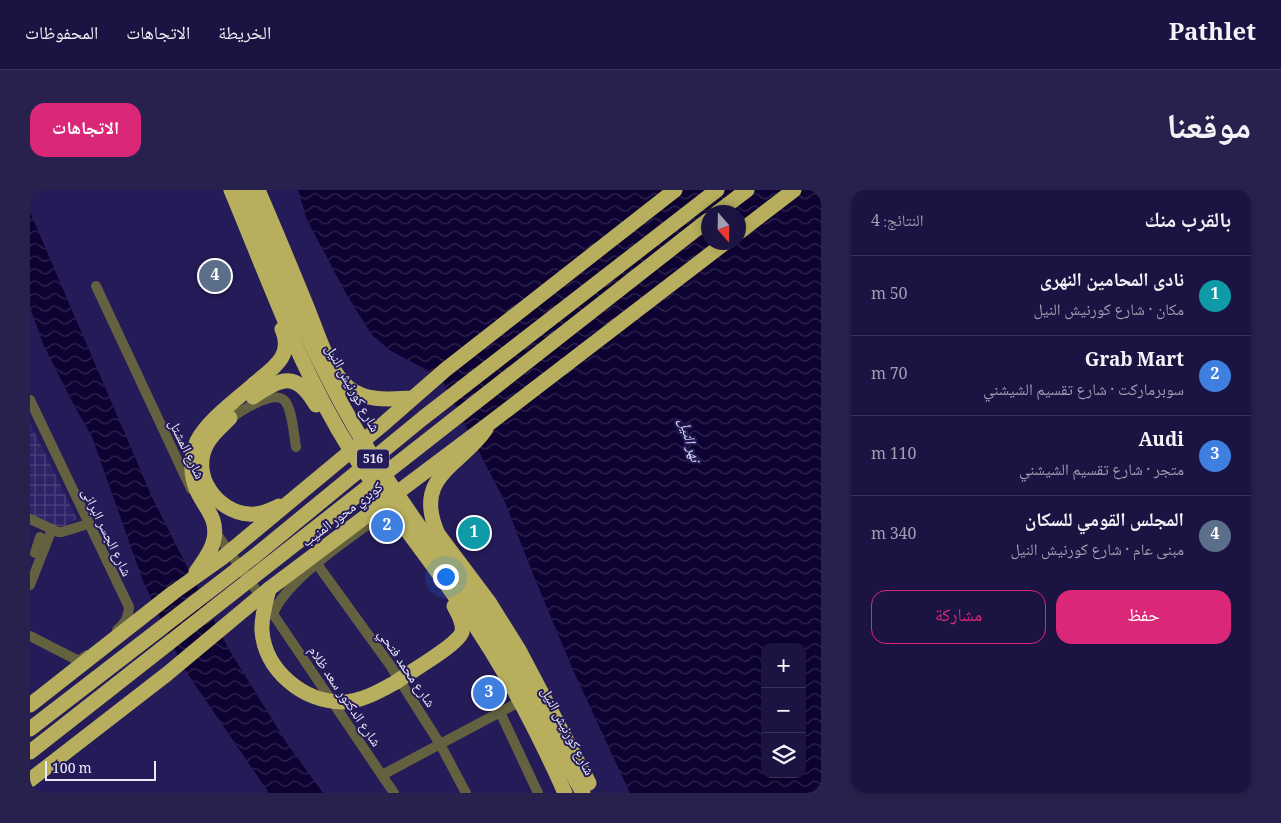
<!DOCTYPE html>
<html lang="ar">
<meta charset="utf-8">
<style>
:root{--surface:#1b1442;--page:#28214d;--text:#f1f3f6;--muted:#a09eb2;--line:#39335b;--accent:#db2777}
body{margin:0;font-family:Georgia,"Noto Naskh Arabic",serif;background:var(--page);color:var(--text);direction:rtl}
.controls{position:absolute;right:15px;bottom:15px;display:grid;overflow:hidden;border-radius:10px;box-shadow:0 2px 8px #0003}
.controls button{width:45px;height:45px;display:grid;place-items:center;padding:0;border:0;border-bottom:1px solid var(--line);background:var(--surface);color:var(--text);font:25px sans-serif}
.compass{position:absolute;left:671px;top:15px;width:45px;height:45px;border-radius:50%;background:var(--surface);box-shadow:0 2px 8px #0003;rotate:160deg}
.scale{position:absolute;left:15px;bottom:12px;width:111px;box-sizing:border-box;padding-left:5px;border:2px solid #e9eaf9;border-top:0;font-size:14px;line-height:18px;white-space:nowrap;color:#e9eaf9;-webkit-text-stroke:4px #241b58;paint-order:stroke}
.you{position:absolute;left:415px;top:386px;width:18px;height:18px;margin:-12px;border:4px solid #fff;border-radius:50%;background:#1a73e8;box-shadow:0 0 0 8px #1a73e833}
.badge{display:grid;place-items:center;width:32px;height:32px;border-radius:50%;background:var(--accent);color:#fff;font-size:16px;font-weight:700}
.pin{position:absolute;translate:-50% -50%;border:2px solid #fff;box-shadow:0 1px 5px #0006}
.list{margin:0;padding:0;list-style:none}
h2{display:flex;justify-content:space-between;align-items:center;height:65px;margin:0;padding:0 20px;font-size:21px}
h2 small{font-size:16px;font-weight:400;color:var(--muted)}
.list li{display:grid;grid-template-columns:32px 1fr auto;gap:15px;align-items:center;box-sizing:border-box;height:80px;padding:0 20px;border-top:1px solid var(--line)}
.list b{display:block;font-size:19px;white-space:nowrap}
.list p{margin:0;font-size:16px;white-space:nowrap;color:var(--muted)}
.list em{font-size:16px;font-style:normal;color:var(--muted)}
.actions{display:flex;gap:10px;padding:15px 20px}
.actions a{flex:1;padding:11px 0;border:1px solid var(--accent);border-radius:15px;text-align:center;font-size:18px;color:var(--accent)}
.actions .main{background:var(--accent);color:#fff}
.icon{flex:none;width:28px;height:28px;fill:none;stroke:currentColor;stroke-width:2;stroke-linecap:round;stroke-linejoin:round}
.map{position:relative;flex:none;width:791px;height:603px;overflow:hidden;direction:ltr;border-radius:15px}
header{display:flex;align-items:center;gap:30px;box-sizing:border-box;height:70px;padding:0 25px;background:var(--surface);border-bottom:1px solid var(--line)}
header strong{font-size:24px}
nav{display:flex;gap:28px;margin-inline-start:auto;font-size:18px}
.intro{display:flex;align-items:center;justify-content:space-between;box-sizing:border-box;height:120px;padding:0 30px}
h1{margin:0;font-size:35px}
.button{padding:12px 22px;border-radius:15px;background:var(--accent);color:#fff;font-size:18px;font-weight:700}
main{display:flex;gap:30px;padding:0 30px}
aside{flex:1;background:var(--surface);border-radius:15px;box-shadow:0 2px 8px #0003}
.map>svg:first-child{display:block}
.industrial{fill:url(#industrial-grid)}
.water{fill:url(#water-waves);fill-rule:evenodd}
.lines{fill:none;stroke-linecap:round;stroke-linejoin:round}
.minor{stroke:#646141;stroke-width:10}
.highway{stroke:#b7af5d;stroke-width:15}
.highway-bridge{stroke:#b7af5d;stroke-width:15}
.labels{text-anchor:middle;stroke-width:4;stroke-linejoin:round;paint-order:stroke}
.shield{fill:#241b58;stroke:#aeacc9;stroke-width:1}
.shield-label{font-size:12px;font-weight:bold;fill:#e9eaf9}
.street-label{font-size:14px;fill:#e9eaf9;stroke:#241b58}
.water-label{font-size:15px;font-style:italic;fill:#d8daf4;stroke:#241b58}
</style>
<header>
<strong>Pathlet</strong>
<nav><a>الخريطة</a><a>الاتجاهات</a><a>المحفوظات</a></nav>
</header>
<div class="intro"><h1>موقعنا</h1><a class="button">الاتجاهات</a></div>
<main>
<aside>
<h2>بالقرب منك<small>النتائج: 4</small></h2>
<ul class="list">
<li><span class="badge" style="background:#0f9aa8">1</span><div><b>نادى المحامين النهرى</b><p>مكان · شارع كورنيش النيل</p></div><em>50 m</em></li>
<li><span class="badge" style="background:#3f7fe0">2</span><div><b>Grab Mart</b><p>سوبرماركت · شارع تقسيم الشيشني</p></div><em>70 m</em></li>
<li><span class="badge" style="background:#3f7fe0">3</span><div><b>Audi</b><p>متجر · شارع تقسيم الشيشني</p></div><em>110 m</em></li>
<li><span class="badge" style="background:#5c6f8a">4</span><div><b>المجلس القومي للسكان</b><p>مبنى عام · شارع كورنيش النيل</p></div><em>340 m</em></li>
</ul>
<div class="actions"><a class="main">حفظ</a><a>مشاركة</a></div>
</aside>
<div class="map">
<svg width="791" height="603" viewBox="0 0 791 603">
<defs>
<pattern id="industrial-grid" width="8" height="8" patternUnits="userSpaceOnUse" patternTransform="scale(1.25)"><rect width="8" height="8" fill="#2d2366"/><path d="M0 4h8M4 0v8" fill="none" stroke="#4b437d"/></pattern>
<pattern id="water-waves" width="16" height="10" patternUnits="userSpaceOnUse" patternTransform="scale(1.25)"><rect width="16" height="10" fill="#0d0232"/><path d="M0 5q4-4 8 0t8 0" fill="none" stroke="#302750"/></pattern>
</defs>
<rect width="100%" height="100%" fill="#241b58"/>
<polygon class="industrial" points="0,233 47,329 29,339 0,325"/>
<g class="water">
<path d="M268,0H791V603H600L543,480L503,384L475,312L412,190L399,181L361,161L342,145L318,107L277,30ZM678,22H708V52H678ZM735,457H772V584H735Z"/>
<polygon points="0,22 122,307 198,458 258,555 293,603 239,603 153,477 113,391 62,247 44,215 13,154 0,117"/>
</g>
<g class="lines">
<g class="minor">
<polyline points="66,96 161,299"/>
<path d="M0,210L99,417C98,428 95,433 87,440"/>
<path d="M197,231C207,223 242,200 254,210C262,217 264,246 266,257"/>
<polyline points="0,329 28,342 32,342 58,334"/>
<polyline points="184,340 243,424 364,603"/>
<polyline points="5,363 10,347"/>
<polyline points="287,374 360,475 410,554 436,603"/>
<polyline points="0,395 22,339"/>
<path d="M243,424C257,388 328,342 360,319"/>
<polyline points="0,446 45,469 50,470 57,465"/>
<polyline points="470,522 508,603"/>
<polyline points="352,585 491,511"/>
</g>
<g class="highway">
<path d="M201,0C238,88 270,180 321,261C356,315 397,365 433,418C474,476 506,538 535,603"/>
<path d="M214,0C248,80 280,160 324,236C367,310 420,377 467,448C499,498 524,552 553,603"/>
<path d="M228,0C245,39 261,78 277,117C287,141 298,181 319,198C337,212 360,209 382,208"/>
<polyline points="688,22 717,0"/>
<polyline points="708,43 764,0"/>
<path d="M224,194C243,178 264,166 252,139"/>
<path d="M223,207C252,187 266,181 286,215"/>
<path d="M456,239C430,277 382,286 408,344L459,412L489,460L559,593"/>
<path d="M366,492C379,482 427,456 432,442C434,433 428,423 424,416"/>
</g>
<g class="highway-bridge">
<path d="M200,228C193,235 182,244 177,254C160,285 187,322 219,324C230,325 239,321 249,316"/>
<path d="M166,382C173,372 182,361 184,349C188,329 176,319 168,303C160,287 160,268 167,251C178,230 206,210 224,194"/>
<path d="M239,399C236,412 231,427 232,441C235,480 273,512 312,512C331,512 350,501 366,492"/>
<polyline points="0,515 144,402 192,368 351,236 415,180 645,0"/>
<polyline points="0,539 226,365 393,228 687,0"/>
<polyline points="0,562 678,30"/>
<polyline points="0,590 137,484 239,399 460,233 696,52"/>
</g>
</g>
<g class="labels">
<rect class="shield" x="327" y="259.5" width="32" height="19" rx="4"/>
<g class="shield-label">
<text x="343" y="273">516</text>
</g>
<g class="street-label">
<text transform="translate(323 198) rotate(61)" y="5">شارع كورنيش النيل</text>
<text transform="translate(157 259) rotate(64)" y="5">شارع المشتل</text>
<text transform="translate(312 324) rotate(-37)" y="5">كوبري محور المنيب</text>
<text transform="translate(77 342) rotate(64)" y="5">شارع الجسر البرانى</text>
<text transform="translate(377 478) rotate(56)" y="5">شارع محمد فتحي</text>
<text transform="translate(315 506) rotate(56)" y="5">شارع الدكتور سعد ظلام</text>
<text transform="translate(538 541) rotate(62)" y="5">شارع كورنيش النيل</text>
</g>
<g class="water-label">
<text transform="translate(660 250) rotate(74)" y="5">نهر النيل</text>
</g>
</g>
</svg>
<div class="controls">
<button>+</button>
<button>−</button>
<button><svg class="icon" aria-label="layers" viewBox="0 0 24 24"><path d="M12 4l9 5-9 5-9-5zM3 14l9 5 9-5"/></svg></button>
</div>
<svg class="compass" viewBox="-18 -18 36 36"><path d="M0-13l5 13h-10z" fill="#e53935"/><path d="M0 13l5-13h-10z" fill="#a09eb2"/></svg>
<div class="scale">100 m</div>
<div class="you"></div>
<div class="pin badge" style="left:444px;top:343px;background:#0f9aa8">1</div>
<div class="pin badge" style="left:357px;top:336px;background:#3f7fe0">2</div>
<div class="pin badge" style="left:459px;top:503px;background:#3f7fe0">3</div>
<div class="pin badge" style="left:185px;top:86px;background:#5c6f8a">4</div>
</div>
</main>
